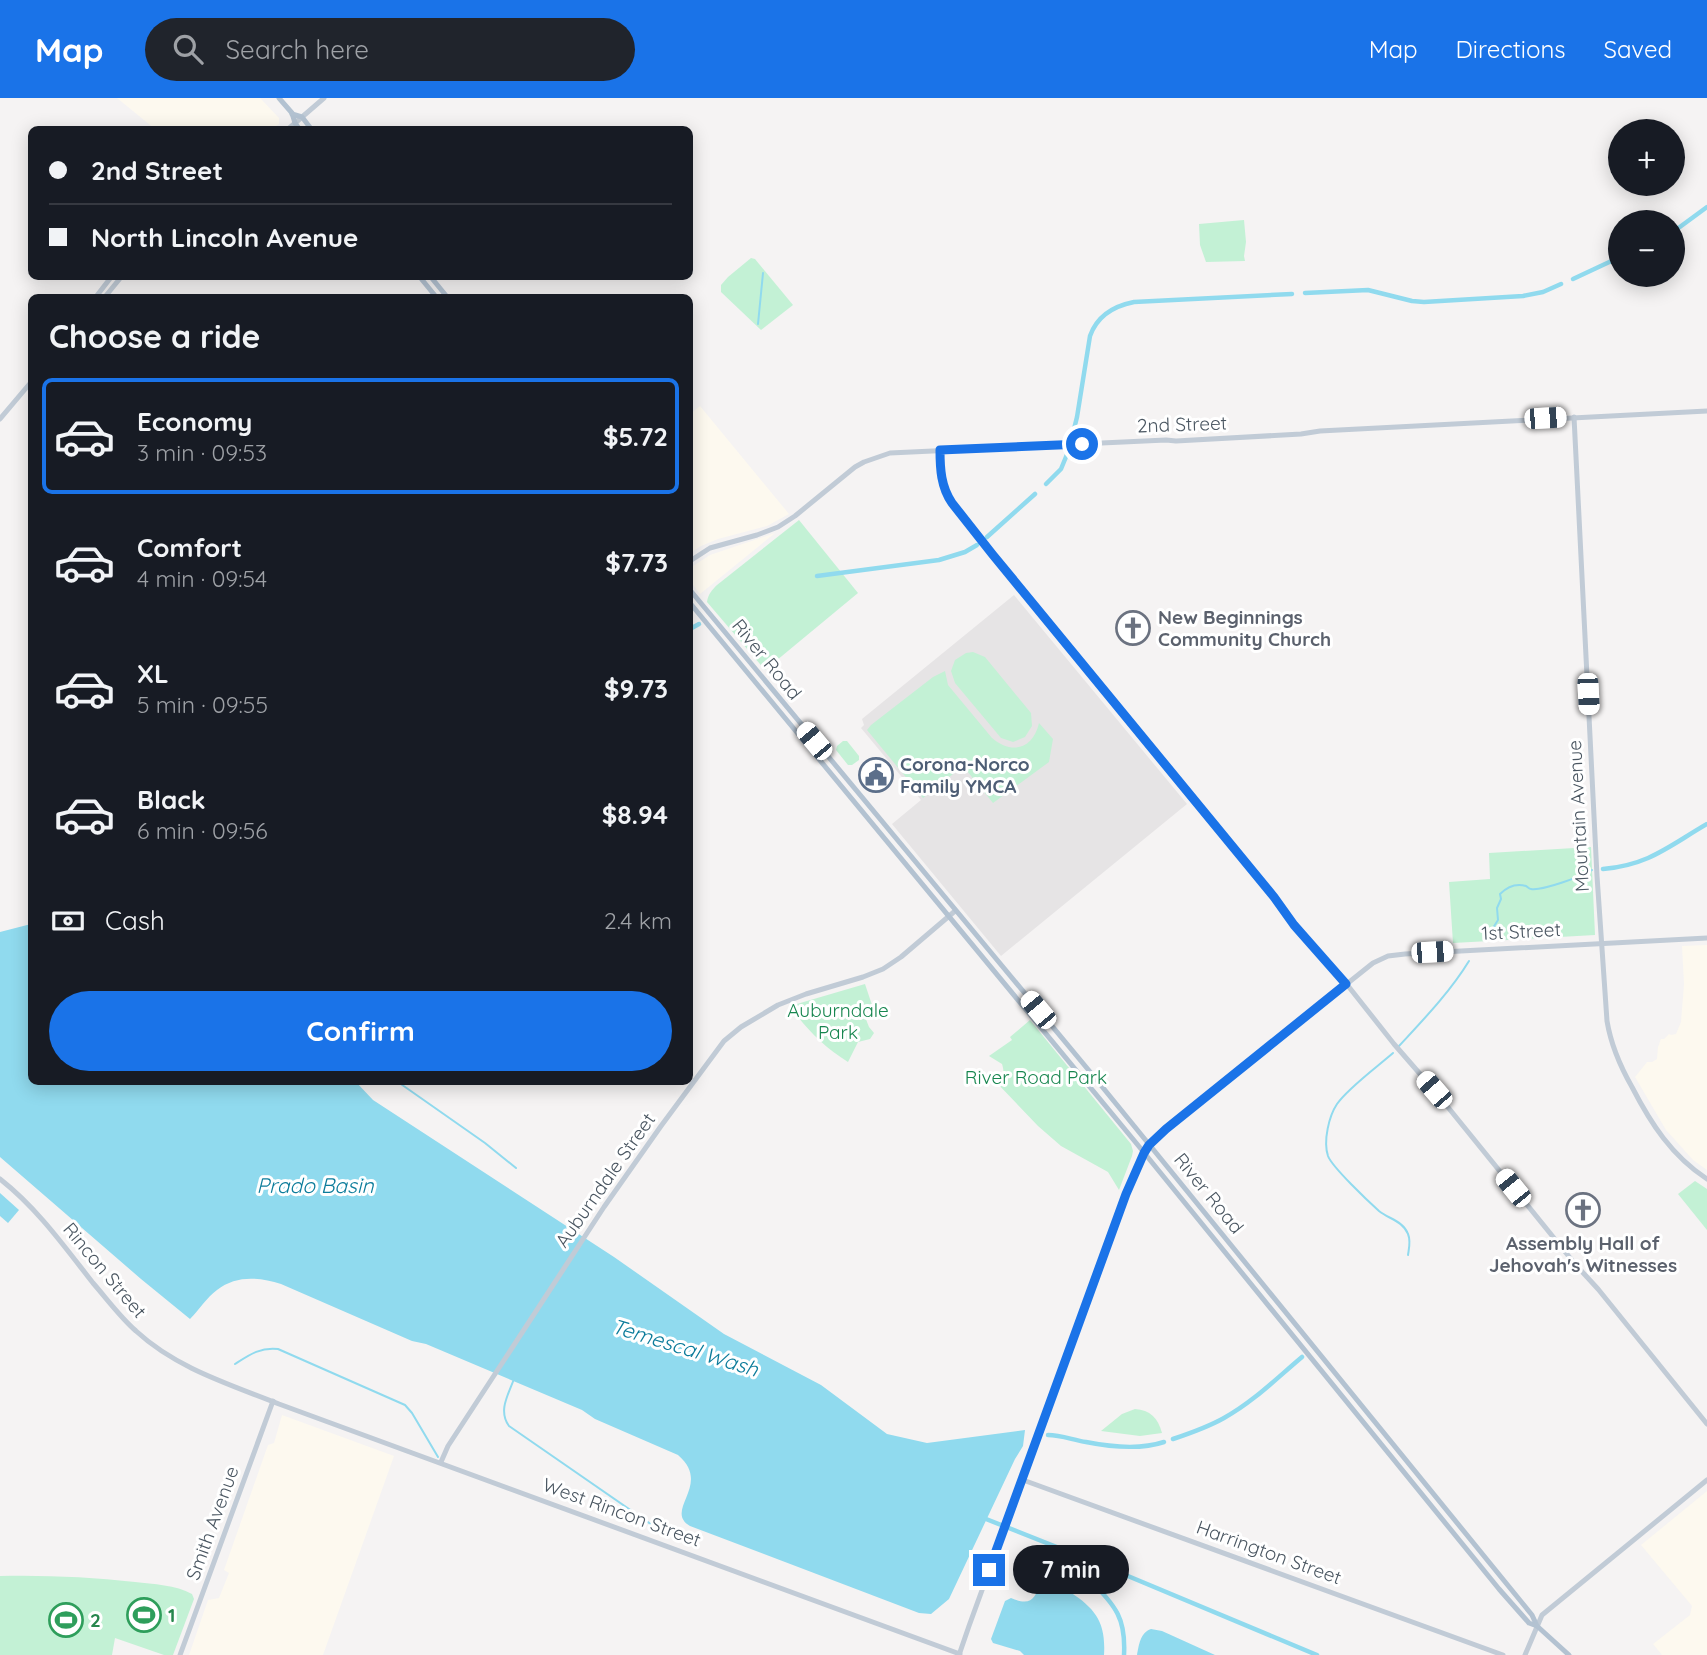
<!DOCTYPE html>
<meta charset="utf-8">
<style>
:root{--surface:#171b24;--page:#20242c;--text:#f1f3f6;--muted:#9ea1a6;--line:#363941;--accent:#1a73e8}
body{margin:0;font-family:Quicksand,sans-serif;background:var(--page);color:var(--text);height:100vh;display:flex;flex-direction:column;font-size:26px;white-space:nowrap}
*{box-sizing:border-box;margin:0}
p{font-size:23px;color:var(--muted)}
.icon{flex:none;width:38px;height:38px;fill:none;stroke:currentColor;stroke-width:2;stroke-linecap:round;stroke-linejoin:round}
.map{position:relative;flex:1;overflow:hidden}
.drawer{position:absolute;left:28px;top:196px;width:665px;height:791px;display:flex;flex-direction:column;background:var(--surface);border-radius:10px;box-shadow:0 4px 18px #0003}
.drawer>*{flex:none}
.banner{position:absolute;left:28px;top:28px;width:665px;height:154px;border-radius:10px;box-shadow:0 4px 18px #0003;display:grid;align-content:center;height:154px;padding:0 21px;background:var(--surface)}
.tools{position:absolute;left:1608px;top:21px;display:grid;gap:14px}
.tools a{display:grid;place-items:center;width:77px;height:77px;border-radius:50%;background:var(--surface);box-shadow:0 4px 18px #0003;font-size:35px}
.end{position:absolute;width:32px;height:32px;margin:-16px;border:9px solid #1a73e8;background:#fff;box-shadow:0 0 0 4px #fff}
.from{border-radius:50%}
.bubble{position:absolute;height:49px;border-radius:24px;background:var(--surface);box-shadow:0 4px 18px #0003;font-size:23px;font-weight:700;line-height:49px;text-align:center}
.car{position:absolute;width:21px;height:42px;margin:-21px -10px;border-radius:9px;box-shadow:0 0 5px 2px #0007;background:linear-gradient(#fff 24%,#345 0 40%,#fff 0 76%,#345 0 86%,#fff 0)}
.banner b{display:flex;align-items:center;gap:24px;height:66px;font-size:26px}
.banner b+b{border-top:2px solid var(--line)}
.banner i{width:18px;height:18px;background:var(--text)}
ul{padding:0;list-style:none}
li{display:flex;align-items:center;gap:21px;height:116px;margin:0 14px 10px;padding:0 7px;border:4px solid transparent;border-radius:10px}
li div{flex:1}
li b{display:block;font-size:26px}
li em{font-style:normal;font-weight:700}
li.on{border-color:var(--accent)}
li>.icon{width:63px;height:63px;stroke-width:1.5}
h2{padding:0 21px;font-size:32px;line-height:84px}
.pay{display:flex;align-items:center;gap:18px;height:77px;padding:0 21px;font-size:26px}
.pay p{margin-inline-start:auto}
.button{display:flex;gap:14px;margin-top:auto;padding:14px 21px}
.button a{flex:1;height:80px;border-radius:42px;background:var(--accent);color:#fff;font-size:28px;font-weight:700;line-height:80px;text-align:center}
header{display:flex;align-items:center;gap:42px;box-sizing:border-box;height:98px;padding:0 35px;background:var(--accent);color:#fff}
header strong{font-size:33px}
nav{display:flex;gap:38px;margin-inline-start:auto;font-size:24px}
.search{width:490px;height:63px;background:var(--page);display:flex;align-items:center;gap:18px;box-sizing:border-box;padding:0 24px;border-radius:38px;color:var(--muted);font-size:26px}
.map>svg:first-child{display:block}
.commercial{fill:#fdf9ef}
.education{fill:#e6e4e5}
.green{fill:#c3f1d5}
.water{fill:#90daee}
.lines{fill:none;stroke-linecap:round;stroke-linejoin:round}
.stream{stroke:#90daee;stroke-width:2}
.canal{stroke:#90daee;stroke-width:4.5}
.secondary{stroke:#c1cbd6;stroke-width:5}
.primary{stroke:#b3c2d1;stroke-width:5}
.route{stroke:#1a73e8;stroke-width:9}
.labels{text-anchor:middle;stroke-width:6;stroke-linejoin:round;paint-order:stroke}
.street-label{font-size:19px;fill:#4a5661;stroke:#fff}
.worship-label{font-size:19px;font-weight:bold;fill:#5b616d;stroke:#fff;text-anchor:start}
.service-label{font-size:19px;font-weight:bold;fill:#4e5e75;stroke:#fff;text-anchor:start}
.park-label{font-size:19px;fill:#17864f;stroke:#fff}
.leisure-label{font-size:19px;font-weight:bold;fill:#27864d;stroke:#fff;text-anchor:start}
.water-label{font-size:21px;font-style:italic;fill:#0c7c9b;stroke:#fff}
</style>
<header>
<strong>Map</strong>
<div class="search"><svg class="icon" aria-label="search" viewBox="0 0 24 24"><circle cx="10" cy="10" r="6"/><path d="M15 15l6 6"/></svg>Search here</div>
<nav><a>Map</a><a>Directions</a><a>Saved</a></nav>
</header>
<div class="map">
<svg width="1707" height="1557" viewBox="0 0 1707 1557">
<rect width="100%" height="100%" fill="#f5f3f3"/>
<g class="commercial">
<polygon points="117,0 260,0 279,20 279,26 270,32 155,31"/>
<polygon points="700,308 789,416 767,428 718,441 701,448 690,455 690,316"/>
<polygon points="775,435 700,496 690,483 690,470 710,457"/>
<polygon points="1707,847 1707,1072 1693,1062 1666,1032 1635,979 1647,964 1652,964 1657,961 1658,949 1661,941 1664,941 1669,936 1671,937 1676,936 1681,924 1684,886 1682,848"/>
<polygon points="282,1317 394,1358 323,1557 189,1557 208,1502 219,1500 229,1475 224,1472 268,1347 274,1345"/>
<polygon points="1707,1393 1707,1557 1662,1557 1653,1546 1690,1517 1692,1508 1641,1447"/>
</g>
<polygon class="education" points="1014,497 1187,706 1001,858 892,726 921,702 861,630 864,627 862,621"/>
<g class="green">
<polygon points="1244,122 1246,144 1244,158 1245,163 1206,164 1200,147 1199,126"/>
<polygon points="751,160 755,161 793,207 761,232 721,194 721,187 728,179"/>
<path d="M 799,422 L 858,495 L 765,572 L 707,504 C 708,496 712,492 717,487 Z"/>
<polygon points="973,554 985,559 1031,615 1032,628 1025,639 1013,644 1001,640 955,585 951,573 955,562 966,555"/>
<path d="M 945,573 L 948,587 L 992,640 C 1012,657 1033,651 1039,625 L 1053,641 L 1049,664 L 993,705 L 963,668 L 923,700 L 867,632 L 871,627 L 933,579 Z"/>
<polygon points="843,643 847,643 859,658 859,662 852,667 848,667 836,652 837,648"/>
<polygon points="1591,749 1595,837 1453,845 1449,784 1490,781 1489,755"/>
<path d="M 865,886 L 872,907 L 862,911 L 869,929 L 874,935 L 870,941 L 858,944 L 848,964 C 824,949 806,931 790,908 Z"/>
<path d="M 1030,922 L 1131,1046 L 1133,1053 L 1132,1058 L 1119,1092 L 1108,1074 L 1061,1048 L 1038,1028 L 996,984 C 1003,978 1005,975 1002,966 L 989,958 L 1012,942 L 1010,939 Z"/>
<polygon points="1695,1083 1707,1091 1707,1132 1678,1096"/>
<path d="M 1135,1311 C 1150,1312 1158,1320 1162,1335 L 1140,1338 L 1101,1333 L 1122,1316 Z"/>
<path d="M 0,1478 C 45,1477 90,1479 135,1484 C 153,1486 176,1487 192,1496 L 194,1501 L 173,1557 L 164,1557 L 115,1540 L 112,1557 L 0,1557 Z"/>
</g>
<g class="water">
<path d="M 31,826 L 32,984 L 356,984 L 373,1002 L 614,1159 L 724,1236 L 821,1287 L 887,1336 L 927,1345 L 1025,1332 L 1023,1348 L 1015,1361 L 949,1501 L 931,1516 L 919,1515 L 690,1428 C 663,1412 713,1387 678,1357 L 595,1321 L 582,1312 L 426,1246 L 412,1243 L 281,1186 C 259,1179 236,1177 217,1192 C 207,1199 199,1212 190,1221 L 141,1181 L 0,1059 L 0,834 Z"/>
<polygon points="0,1095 19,1112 8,1125 0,1118"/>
<path d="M 1045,1482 C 1054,1484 1062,1489 1070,1494 C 1096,1511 1106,1525 1104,1557 L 1024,1557 L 1020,1553 L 993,1545 L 991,1541 L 1005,1503 L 1011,1500 C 1032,1509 1034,1500 1042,1484 Z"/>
<path d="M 1151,1531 L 1162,1533 L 1215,1557 L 1137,1557 C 1139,1547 1140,1535 1151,1531 Z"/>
</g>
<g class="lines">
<g class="stream">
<polyline points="758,226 763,175"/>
<path d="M 1486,841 L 1498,822 L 1497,810 L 1501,801 L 1500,796 C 1507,789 1516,785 1526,788 C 1528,789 1529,791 1531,791 C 1542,793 1583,778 1592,772"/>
<path d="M 1399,948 C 1424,921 1450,894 1469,863"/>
<path d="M 1393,955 C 1377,969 1348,990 1337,1006 C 1329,1018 1323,1043 1328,1058 C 1332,1069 1369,1104 1379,1113 C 1389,1121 1403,1123 1408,1136 C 1411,1143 1409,1150 1408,1157"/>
<polyline points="398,984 485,1045 516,1070"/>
<path d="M 235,1266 C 249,1257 260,1249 278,1251 L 405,1307 L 412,1315 L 438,1359"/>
<path d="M 514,1281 C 508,1297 498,1313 509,1328 L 668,1438"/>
</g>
<g class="canal">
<polyline points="1673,134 1707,109"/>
<polyline points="1573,181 1620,159"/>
<polyline points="1305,195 1368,192 1412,203 1424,204 1523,198 1543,194 1561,186"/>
<path d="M 1071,343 L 1077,319 L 1090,238 C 1097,218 1114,208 1134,204 L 1292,196"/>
<polyline points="1046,386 1061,371 1068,354"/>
<polyline points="987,439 1035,396"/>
<polyline points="817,478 939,462 965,454 977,447"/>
<polyline points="690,531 699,526"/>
<path d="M 1603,771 C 1649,767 1669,748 1707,726"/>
<path d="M 1048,1337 C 1061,1337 1073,1342 1086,1344 C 1111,1349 1140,1352 1164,1344"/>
<path d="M 1173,1341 C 1191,1335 1208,1329 1224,1320 C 1253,1304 1277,1280 1302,1259"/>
<polyline points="981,1419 1092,1463 1317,1557"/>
<path d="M 1092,1463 L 1091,1483 C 1116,1509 1126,1520 1124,1557"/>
</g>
<g class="secondary">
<polyline points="287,32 324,0"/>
<polyline points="95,200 112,178"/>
<polyline points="104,200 122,178"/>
<path d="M 1574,319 L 1597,778 L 1607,923 C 1611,947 1620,968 1632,989 C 1651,1026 1672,1058 1707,1081"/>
<polyline points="0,321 32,283"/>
<polyline points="940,352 942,383 948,399 989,452 1274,799 1294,827 1341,879 1394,946 1434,992 1575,1166 1598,1191 1707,1326"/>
<polyline points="690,463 710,450 757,437 778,429 795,418 855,369 864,364 890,355 1166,342 1176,343 1301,336 1320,333 1707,313"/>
<path d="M 0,1081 C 37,1110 64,1148 93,1185 C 107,1201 120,1219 136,1233 C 176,1270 229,1286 279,1306 L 960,1556"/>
<polyline points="441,1364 448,1348 604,1109 661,1028 724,943 741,929 778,907 806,896 863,879 883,871 901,859 955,813"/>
<polyline points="1023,1382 1503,1557"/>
<polyline points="180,1557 273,1303"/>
<polyline points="959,1557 969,1528 1126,1096 1145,1055 1149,1047 1165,1031 1373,865 1388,858 1405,856 1707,840"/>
<polyline points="1525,1557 1542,1517 1707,1382"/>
</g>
<g class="primary">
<polyline points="279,0 292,15 295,25 300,32"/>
<polyline points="292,16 302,19 312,32"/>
<polyline points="419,178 437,200"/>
<polyline points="430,178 448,200"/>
<polyline points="690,492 1091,975 1532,1517 1537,1528"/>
<polyline points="690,505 1137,1046 1499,1491 1529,1525 1537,1528 1569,1557"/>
</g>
</g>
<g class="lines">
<path class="route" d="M 989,1472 L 1126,1096 L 1144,1055 L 1149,1047 L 1166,1031 L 1346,886 L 1294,827 L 1274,799 L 993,457 L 952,405 C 941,389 940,371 940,352 L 1082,346"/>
</g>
<defs>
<g id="church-ring" transform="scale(1.75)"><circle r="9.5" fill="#fff" stroke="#6b7280" stroke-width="1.5"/><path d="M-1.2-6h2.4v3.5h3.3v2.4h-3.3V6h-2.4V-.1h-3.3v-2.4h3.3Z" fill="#6b7280"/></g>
<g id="civic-ring" transform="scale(1.75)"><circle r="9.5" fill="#fff" stroke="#5c6f8a" stroke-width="1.5"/><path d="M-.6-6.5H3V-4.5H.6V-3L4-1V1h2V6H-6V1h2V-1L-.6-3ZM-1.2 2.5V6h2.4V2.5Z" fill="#5c6f8a"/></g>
<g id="stadium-ring" transform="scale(1.75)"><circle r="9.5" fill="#fff" stroke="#2e9e5b" stroke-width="1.5"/><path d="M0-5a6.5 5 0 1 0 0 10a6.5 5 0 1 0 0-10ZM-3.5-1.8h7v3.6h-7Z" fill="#2e9e5b"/></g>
</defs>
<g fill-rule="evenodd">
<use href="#church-ring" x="1133" y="530"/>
<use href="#civic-ring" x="876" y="677"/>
<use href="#church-ring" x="1583" y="1112"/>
<use href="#stadium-ring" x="144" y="1517"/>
<use href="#stadium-ring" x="66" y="1522"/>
</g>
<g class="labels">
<g class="street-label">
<text transform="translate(1182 326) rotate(-2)" y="7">2nd Street</text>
<text transform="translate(767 561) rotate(51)" y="7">River Road</text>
<text transform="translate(1578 718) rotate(-93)" y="7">Mountain Avenue</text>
<text transform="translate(1521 833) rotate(-3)" y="7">1st Street</text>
<text transform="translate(605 1082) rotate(-55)" y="7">Auburndale Street</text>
<text transform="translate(1209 1095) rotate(51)" y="7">River Road</text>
<text transform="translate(105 1172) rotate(50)" y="7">Rincon Street</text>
<text transform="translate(622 1414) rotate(20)" y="7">West Rincon Street</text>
<text transform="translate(212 1425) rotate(-70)" y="7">Smith Avenue</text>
<text transform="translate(1269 1454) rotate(20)" y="7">Harrington Street</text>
</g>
<g class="worship-label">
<text x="1158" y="526">New Beginnings<tspan x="1158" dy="22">Community Church</tspan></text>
<text x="1583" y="1152" text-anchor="middle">Assembly Hall of<tspan x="1583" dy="22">Jehovah's Witnesses</tspan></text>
</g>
<g class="service-label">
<text x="900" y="673">Corona-Norco<tspan x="900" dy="22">Family YMCA</tspan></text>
</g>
<g class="park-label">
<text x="838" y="919">Auburndale<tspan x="838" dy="22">Park</tspan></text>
<text x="1036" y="986">River Road Park</text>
</g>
<g class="leisure-label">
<text x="168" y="1524">1</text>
<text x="90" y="1529">2</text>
</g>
<g class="water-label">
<text x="315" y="1095">Prado Basin</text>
<text transform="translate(685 1250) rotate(17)" y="7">Temescal Wash</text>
</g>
</g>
</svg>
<div class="tools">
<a>+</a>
<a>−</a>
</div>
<i class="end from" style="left:1082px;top:346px"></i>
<i class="end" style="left:989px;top:1472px"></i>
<div class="bubble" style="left:1013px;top:1447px;width:116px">7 min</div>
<i class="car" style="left:1545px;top:320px;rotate:87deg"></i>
<i class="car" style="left:1588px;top:596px;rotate:177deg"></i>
<i class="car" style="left:814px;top:643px;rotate:320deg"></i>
<i class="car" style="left:1432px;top:854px;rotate:87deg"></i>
<i class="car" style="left:1038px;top:912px;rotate:320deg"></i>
<i class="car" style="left:1434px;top:992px;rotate:319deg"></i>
<i class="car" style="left:1513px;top:1090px;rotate:321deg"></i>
<div class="banner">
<b><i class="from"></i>2nd Street</b>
<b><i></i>North Lincoln Avenue</b>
</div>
<section class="drawer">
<h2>Choose a ride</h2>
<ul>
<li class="on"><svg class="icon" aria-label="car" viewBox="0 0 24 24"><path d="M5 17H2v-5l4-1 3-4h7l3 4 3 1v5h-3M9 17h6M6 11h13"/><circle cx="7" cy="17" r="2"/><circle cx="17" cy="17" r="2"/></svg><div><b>Economy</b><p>3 min · 09:53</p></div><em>$5.72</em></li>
<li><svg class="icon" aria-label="car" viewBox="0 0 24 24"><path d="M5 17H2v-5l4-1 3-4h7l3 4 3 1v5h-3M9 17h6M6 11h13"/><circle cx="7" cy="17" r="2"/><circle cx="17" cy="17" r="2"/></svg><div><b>Comfort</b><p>4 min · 09:54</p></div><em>$7.73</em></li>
<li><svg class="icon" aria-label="car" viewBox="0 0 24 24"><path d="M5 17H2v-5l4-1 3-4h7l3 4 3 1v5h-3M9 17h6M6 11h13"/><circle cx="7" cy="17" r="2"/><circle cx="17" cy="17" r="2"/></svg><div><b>XL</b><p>5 min · 09:55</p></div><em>$9.73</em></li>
<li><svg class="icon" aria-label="car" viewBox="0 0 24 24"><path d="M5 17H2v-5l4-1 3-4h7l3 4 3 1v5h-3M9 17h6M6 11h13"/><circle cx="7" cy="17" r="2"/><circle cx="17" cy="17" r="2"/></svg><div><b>Black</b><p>6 min · 09:56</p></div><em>$8.94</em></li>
</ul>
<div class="pay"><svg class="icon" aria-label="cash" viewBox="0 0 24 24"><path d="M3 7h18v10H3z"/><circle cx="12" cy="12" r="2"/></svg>Cash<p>2.4 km</p></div>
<div class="button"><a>Confirm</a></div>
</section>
</div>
